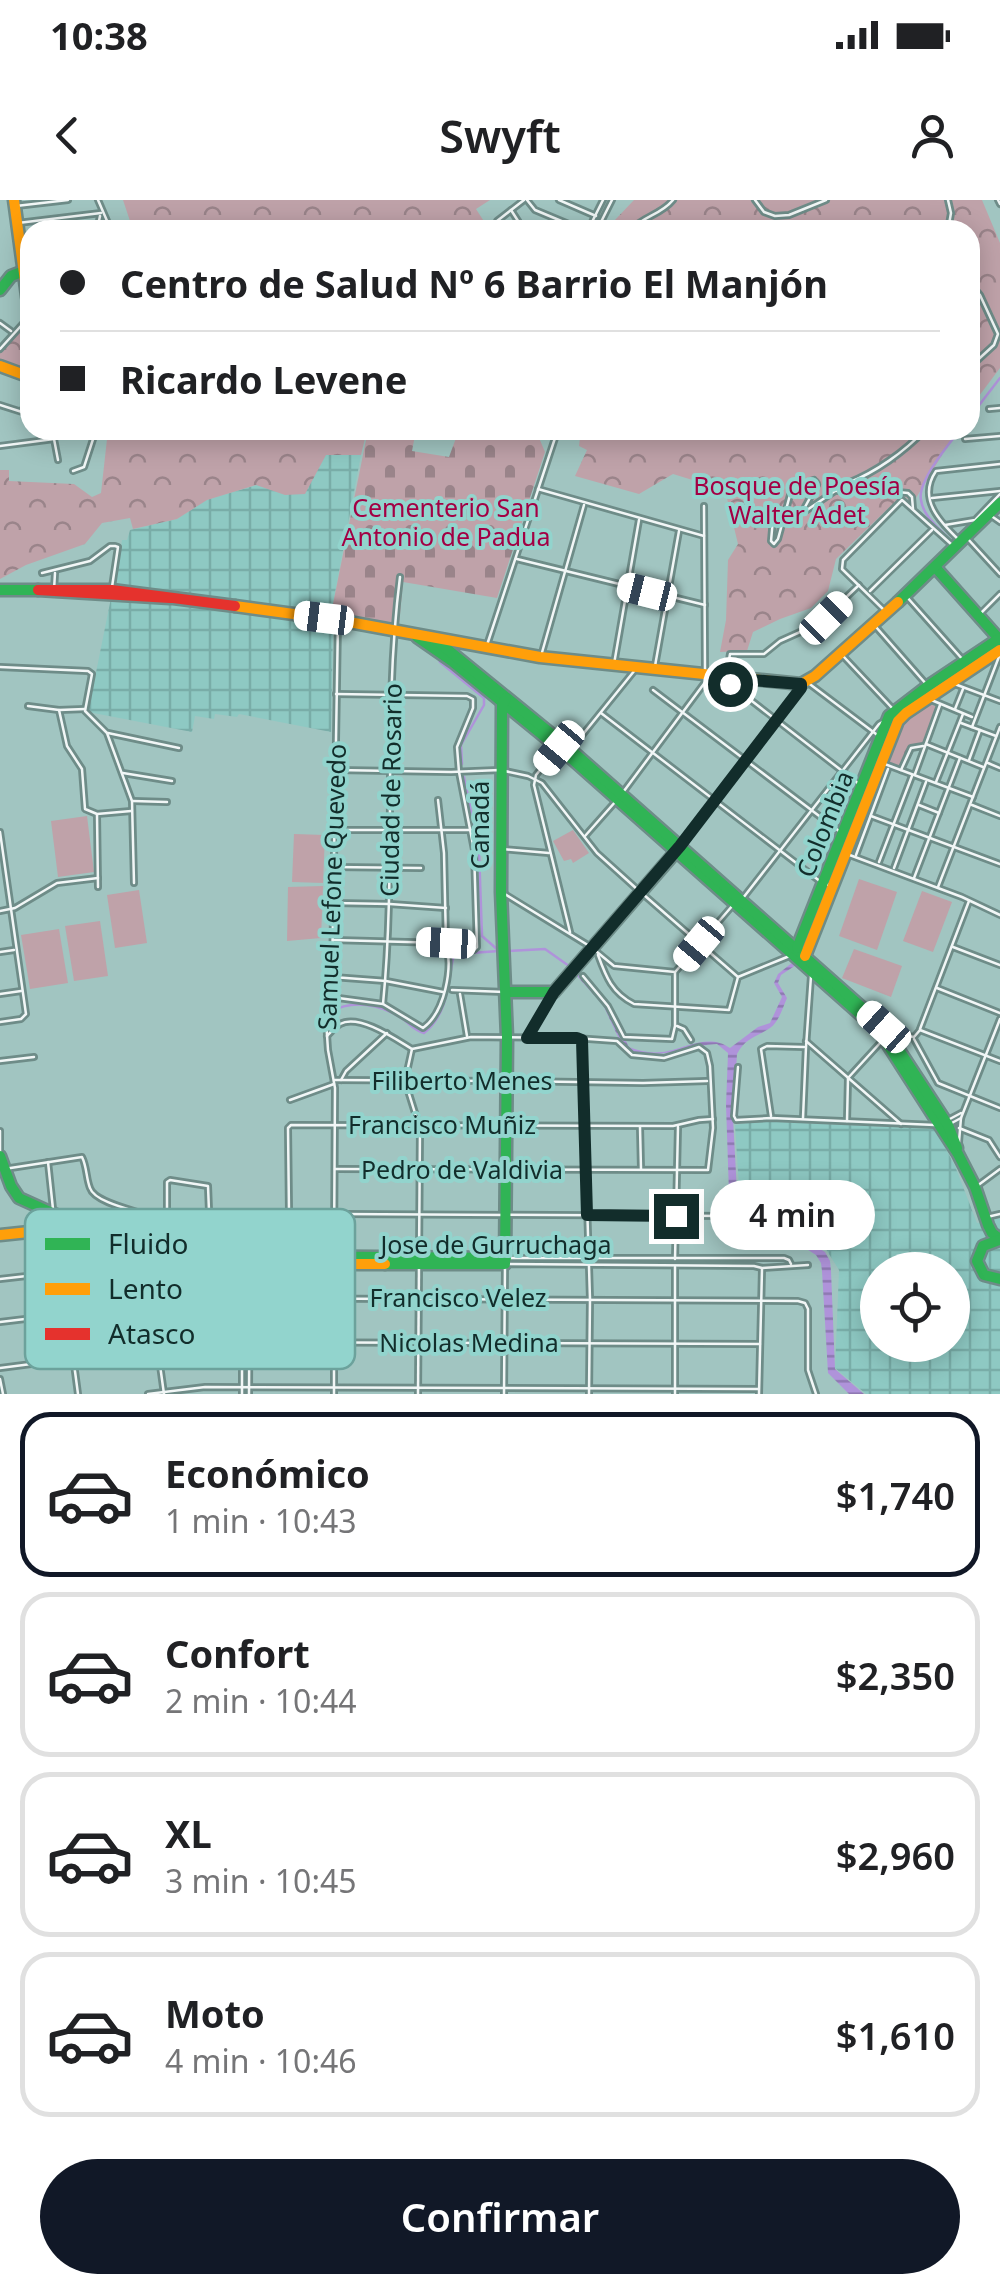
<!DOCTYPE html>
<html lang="es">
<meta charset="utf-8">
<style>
:root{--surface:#fff;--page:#f6f6f6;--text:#202124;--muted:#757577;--line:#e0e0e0;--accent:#111827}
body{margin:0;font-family:"Noto Sans",sans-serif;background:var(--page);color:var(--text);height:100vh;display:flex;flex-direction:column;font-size:38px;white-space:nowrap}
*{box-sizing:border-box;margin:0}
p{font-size:32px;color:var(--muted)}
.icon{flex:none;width:55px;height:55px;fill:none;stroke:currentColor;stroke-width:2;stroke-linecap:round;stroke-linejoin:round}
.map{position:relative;height:1194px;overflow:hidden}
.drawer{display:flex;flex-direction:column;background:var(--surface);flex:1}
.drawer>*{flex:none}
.top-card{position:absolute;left:20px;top:20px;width:960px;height:220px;border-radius:30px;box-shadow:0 5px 25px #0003;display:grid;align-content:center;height:220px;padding:0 40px;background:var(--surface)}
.controls{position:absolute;left:860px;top:1052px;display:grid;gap:20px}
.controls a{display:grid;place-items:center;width:110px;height:110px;border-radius:50%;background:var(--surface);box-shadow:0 5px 25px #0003;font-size:50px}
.end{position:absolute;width:45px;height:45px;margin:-22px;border:12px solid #122d2b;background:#fff;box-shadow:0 0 0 5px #fff}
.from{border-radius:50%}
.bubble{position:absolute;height:70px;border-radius:35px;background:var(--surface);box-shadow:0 5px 25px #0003;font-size:32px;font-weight:600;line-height:70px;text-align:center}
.car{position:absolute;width:30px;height:60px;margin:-30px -15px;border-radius:12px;box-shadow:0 0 8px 2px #0007;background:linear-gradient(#fff 24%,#345 0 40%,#fff 0 76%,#345 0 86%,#fff 0)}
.top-card b{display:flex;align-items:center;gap:35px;height:95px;font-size:38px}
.top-card b+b{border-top:2px solid var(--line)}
.top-card i{width:25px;height:25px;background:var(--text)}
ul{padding:18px 0 0;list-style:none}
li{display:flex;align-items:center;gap:30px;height:165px;margin:0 20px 15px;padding:0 20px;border:5px solid var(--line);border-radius:30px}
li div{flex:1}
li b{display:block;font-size:38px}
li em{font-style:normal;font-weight:600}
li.on{border-color:var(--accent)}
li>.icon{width:90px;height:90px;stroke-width:1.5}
.button{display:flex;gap:20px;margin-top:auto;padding:20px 40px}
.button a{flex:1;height:115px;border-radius:60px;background:var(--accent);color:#fff;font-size:40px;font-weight:600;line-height:115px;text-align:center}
.status{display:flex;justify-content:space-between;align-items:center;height:70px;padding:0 50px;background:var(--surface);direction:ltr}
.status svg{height:28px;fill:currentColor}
header{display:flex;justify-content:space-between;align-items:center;height:130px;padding:0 40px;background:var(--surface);font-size:45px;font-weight:600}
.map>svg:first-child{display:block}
.industrial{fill:url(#industrial-grid);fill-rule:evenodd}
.forest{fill:url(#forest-crowns)}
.cemetery{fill:url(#cemetery-stones)}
.pitch{fill:#bfa2a9}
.water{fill:url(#water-rules)}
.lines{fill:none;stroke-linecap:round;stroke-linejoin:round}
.stream{stroke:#af93da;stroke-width:2.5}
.street-casing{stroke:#6e8c88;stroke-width:8}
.fast-casing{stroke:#6e8c88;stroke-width:15}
.slow-casing{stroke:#6e8c88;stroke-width:15}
.jam-casing{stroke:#6e8c88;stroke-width:15}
.street{stroke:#f1f6f6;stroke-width:2.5}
.fast{stroke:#30b455;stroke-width:10}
.slow{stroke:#ff9f0a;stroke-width:10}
.jam{stroke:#e5322d;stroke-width:10}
.route{stroke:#122d2b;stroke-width:12}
.labels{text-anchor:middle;stroke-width:8;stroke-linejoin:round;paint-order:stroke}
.park-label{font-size:25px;fill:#a30044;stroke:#92d4cd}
.street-label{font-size:25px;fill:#122d2b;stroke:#92d4cd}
.key{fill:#92d4cd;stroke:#6ca29c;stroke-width:2.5}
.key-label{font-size:28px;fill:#122d2b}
</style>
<div class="status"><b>10:38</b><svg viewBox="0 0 49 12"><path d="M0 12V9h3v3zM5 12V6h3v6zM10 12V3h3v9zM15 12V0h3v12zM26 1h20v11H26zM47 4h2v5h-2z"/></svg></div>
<header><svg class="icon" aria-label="back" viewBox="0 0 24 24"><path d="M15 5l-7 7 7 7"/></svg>Swyft<svg class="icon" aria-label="person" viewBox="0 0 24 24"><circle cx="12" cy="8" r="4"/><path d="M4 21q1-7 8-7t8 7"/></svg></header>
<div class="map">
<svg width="1000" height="1194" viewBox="0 0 1000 1194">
<defs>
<pattern id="industrial-grid" width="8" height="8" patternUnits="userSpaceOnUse" patternTransform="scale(2.5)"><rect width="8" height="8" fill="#8ec9c3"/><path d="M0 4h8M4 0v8" fill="none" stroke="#79ada8"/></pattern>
<pattern id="forest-crowns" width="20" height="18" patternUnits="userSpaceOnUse" patternTransform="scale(2.5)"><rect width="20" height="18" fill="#bfa2a9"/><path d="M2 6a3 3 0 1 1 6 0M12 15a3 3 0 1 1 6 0" fill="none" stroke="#9a848a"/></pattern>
<pattern id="cemetery-stones" width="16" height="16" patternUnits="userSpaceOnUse" patternTransform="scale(2.5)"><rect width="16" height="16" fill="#bfa2a9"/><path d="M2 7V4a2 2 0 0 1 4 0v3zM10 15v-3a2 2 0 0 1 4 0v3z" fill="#9a848a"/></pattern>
<pattern id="water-rules" width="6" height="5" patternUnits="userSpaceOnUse" patternTransform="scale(2.5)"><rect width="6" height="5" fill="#af93da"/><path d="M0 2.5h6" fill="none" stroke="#8d78b1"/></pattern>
</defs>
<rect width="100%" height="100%" fill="#a1c5c1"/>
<g class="industrial">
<polygon points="326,255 361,255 331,414 118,385 116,382 122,340 127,340 130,330 177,319 206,300 257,285"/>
<polygon points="111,398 330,424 333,427 331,532 239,514 237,517 215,514 214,519 195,516 192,532 88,512"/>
<path d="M 758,921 L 935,929 L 955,966 L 977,1023 L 1000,1018 L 1000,1194 L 866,1194 L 835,1168 L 839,1070 L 817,1035 L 739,988 L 735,925 ZM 878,1070 L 952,1070 L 952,1145 L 878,1145 Z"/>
</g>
<g class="forest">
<polygon points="123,0 490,0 476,9 487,26 485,30 133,30"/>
<polygon points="634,0 982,0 1000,43 1000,168 970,208 970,30 609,30 614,21"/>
<polygon points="28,119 30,174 0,164 0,152"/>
<polygon points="108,230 367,230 361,255 326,255 305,294 285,295 256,285 207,300 177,319 133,329 130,318 102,323 85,344 26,365 0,379 0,270 9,270 9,281 74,284 92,297 101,293"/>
<polygon points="581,230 957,230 913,303 902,295 836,359 828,391 811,408 780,419 753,432 747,451 720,452 726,420 728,360 738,344 725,290 673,274 639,294 575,276 587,250 579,246"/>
<path d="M 928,503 L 937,507 L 925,540 L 923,543 L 908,546 L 900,568 L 887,564 L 886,561 C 897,528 898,522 928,503 Z"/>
</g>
<polygon class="cemetery" points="368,230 416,230 412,251 449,257 456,238 488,230 537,233 545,252 497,398 403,382 399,425 331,414"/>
<g class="pitch">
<polygon points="87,616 94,672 58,677 51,621"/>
<polygon points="573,630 589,653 573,663 571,659 564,661 553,641"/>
<polygon points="294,634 325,635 323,683 292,682"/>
<polygon points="859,679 897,692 877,750 839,736"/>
<polygon points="323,686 321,738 287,741 288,687"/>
<polygon points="139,690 147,743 115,748 107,695"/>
<polygon points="922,691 952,702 933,752 903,741"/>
<polygon points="100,721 108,776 74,781 65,726"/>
<polygon points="59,729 68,783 30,789 21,735"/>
<polygon points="854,749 902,766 891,797 842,778"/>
</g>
<path class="water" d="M 793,762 L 796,765 L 781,775 L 778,783 L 787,798 C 783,807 779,822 770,828 C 757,837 745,838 737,854 L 733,918 L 737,992 L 742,1000 L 825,1052 L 830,1061 L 831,1071 L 835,1169 L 864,1194 L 849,1194 L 828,1173 L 822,1071 L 821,1063 L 816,1055 L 732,1001 L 729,993 L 726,905 L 728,853 L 717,844 C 684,845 663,861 628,851 L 620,841 L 603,805 L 576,775 L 578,773 L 606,804 L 629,847 C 641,852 655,854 668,851 C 690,846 710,834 730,848 L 758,827 L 770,823 L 782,797 L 774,783 L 778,774 Z"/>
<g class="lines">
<g class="stream">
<polyline points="970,217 1000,178"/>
<path d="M 949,339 C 939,328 923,316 921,300 C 917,282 948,245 960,230"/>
<polyline points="438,457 440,462 484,498 484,505 461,545 462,564"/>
<polyline points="464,577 479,651 482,736 498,750"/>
<polyline points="849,635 897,515 907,506 993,450"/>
<polyline points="830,684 847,639"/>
<polyline points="824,700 829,687"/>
<polyline points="508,751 545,749 569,766"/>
<path d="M 330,812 C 353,799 381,804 403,819 C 411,825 414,830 424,833 C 447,815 448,785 453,758 L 457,754 L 499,751"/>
</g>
<g class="street-casing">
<g id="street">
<polyline points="98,0 111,30"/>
<polyline points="527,0 535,10 583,30"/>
<polyline points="559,0 596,16"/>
<polyline points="755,0 764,12 775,16 789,15 826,0"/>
<polyline points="998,0 1000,4"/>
<polyline points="16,6 68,0"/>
<polyline points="511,10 520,24 530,30"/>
<polyline points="18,23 101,13"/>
<polyline points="85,30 97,30"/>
<polyline points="97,30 100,16"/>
<polyline points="496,30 497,21 524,0"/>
<polyline points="588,30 603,0"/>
<polyline points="597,30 612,0"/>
<path d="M 631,30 C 643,16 661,15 673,0"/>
<polyline points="948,30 951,13 948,0"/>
<polyline points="20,38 30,36"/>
<polyline points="970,83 980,95 998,134 994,145 970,167"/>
<polyline points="0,123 11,131"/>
<polyline points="0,149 29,117"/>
<polyline points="0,205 22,212 30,189"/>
<polyline points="989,209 1000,208"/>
<polyline points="57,230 54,239 58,260"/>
<polyline points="965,239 1000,236"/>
<polyline points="0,246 54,239"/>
<polyline points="73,271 84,267 96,230"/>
<path d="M 846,288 L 848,283 C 876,272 904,252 925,230"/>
<polyline points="538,289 704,336"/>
<polyline points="932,298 1000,291"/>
<polyline points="704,306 705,470"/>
<polyline points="990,315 1000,322"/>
<polyline points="773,319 771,341 774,344 778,339 790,295 814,280 817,285 805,307 807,310 835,291 865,289 908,293 912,297 913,309"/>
<polyline points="945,325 975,320 1000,294"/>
<polyline points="967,338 1000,374"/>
<path d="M 960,341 C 940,322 917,299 936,271 L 1000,264"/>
<polyline points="517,359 705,405"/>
<polyline points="42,373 90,361 110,346 115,346 118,347 112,387"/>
<polyline points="54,390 55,373"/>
<polyline points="870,391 932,330"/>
<polyline points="906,396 964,461"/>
<polyline points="886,412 842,369 843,360 902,300 951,344"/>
<polyline points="980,414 1000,394"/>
<polyline points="876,427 927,485"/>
<polyline points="487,445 557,232"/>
<polyline points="541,456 584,305"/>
<polyline points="844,457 893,509"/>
<polyline points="614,464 639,320"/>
<polyline points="655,466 679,331"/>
<polyline points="0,467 88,471 92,474 85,511 107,533 132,601 134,683"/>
<polyline points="807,482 880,537"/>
<polyline points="952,483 1000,501"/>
<polyline points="653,490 839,631"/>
<polyline points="336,494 467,496 473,499 473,508 457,547 459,572 474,650 477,747 474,750 448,752"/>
<polyline points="929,499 972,517"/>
<polyline points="28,506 59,510 85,509"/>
<polyline points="955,509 963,489"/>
<polyline points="59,510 67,546 82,569 85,609 97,614 131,611"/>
<polyline points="601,513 821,682 831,686"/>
<polyline points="961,523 996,536"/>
<polyline points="972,527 1000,454"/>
<polyline points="108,533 179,548"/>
<polyline points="926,544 983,567"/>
<polyline points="558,548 536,575 534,585 570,732"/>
<polyline points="571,549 635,470"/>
<polyline points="969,560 980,530"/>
<polyline points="882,563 973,597"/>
<polyline points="988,563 1000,568"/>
<polyline points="337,570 451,572 500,570 528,576 542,583 597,653 638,690"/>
<polyline points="901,570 911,548 923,546"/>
<polyline points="123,573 172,581"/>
<polyline points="915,574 940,505"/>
<polyline points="936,582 963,514"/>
<polyline points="859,584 730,484 726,477 730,454 764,454 780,441 818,424 859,385"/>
<polyline points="621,595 709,477"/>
<polyline points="133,601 167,602"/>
<polyline points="919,605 939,613"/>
<polyline points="972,605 1000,616"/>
<polyline points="97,615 98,687"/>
<polyline points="871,616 1000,664"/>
<polyline points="335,630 471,630"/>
<polyline points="0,632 26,814 21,819 0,822"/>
<polyline points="585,636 616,601"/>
<polyline points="680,646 801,490 801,486"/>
<polyline points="502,649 549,653"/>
<polyline points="847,654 962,697 1000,715"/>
<polyline points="856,655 888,569"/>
<polyline points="879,662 912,576"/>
<polyline points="333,667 421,668"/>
<polyline points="894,668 926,582"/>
<polyline points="914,678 960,558"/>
<polyline points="938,687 1000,527"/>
<polyline points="503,693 591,747 614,766 675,772 675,826 672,839 624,837 608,806 583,776"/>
<polyline points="644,695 738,777"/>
<polyline points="743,698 879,524 884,521"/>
<polyline points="334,703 390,704 446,708"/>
<polyline points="0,711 15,708 57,683 98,678"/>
<polyline points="333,740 444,743"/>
<polyline points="953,747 1000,765"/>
<polyline points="0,752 14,750"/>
<path d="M 598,755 C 606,777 612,793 634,804 L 729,810 L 738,777 L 792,755"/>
<polyline points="676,771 733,705"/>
<polyline points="333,777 386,781 443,792"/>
<polyline points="937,788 1000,813"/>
<polyline points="452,790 505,792"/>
<polyline points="0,794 21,791"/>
<polyline points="460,794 467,836"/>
<path d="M 331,797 L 383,804 L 423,828 C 445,812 453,768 446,743 L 444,653 L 438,600"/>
<path d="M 383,804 C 397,662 382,518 400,377"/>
<polyline points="677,826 684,829 691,840"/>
<polyline points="920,829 969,701"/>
<polyline points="890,833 914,837 920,830 1000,861"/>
<path d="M 327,836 C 331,832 335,827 340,824 C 359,813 397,840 412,849 L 471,837 L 575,838 L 617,841 L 632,855 L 664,858 L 699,847 L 707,853 L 710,866 L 713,928 L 708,970 L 335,969"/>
<polyline points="528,836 552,796"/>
<polyline points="914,839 938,883 1000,908"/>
<polyline points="582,841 590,1099 589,1194"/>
<polyline points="806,841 901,924"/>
<polyline points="412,849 405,881 420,929 419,1058"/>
<polyline points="0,861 34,857"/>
<polyline points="738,867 734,916 736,920 771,918 935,925"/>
<polyline points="335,880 502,881"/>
<polyline points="341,880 346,871 387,833"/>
<polyline points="510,881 643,883 707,881"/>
<polyline points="290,900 334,884"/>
<polyline points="771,916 761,849 767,846 804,847"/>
<polyline points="803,918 806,847 811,776"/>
<polyline points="847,921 848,878 881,842"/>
<polyline points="946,921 961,913"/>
<polyline points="948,925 961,918"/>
<polyline points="640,927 641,969"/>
<polyline points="959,928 989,940 1000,957"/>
<polyline points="0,931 0,954"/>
<polyline points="959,942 961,918 1000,819"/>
<polyline points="48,962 53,1009"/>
<path d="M 4,969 L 82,957 C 87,967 86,978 90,988 C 94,1001 128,1009 141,1013 L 731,1016 L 739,1017 L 784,1039"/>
<polyline points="977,986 1000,969"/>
<polyline points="167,1010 167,982 170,980 208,986 209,1011"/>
<polyline points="289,1012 288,928 291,925 673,926 699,920 713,919"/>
<polyline points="242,1014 242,1051"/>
<polyline points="141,1015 144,1051"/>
<polyline points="987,1017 1000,1014"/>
<polyline points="46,1029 51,1071"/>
<polyline points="334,1052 335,888 328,850 326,820 332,777 338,421"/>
<polyline points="508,1058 784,1058 789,1060 791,1064"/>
<polyline points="675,1059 678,927"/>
<polyline points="146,1064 164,1194"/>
<polyline points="675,1067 675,1194"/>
<polyline points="62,1073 78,1194"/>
<polyline points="0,1079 133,1064"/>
<polyline points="0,1122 200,1098 798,1101 805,1103 808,1109 808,1170 816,1194"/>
<polyline points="0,1168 203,1142 760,1144"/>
<polyline points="0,1179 3,1194"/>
<polyline points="148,1194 205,1187 758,1189"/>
<polyline points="242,1194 242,1064"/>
<polyline points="249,1194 250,1016"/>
<polyline points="334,1194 334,1065"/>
<polyline points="418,1194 419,1066"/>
<polyline points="504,1194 505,1064 754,1066 762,1068 808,1065"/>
<polyline points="759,1194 762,1069"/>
</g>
</g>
<g class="fast-casing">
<g id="fast">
<polyline points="0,90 11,76 24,71"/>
<polyline points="935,367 1000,440"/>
<polyline points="0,390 38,390"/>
<polyline points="898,402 1000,303"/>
<polyline points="417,437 453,462 572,559 879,831 958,954 975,987 988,1025 992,1033 1000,1039"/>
<polyline points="437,441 571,550 884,827 948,925 957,948"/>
<polyline points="797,748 889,516 928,486 1000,438"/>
<polyline points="506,792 554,792 679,648"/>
<polyline points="0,956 11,986 19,998 145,1055 506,1058"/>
<polyline points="999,1040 983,1046 977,1061 984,1075 1000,1079"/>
<polyline points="385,1064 505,1064 507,837 501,692 502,506 506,498"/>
</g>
</g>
<g class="slow-casing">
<g id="slow">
<polyline points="14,0 30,118"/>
<polyline points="0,166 30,177"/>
<polyline points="235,406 338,420 540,457 801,484 815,476 898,402"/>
<polyline points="805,756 898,521 906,513 1000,450"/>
<polyline points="0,1035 67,1028 146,1064 385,1064"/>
</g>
</g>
<g class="jam-casing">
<polyline id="jam" points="170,398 38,390 112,390 235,406"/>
</g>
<use href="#street" class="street"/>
<use href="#fast" class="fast"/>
<use href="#slow" class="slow"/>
<use href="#jam" class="jam"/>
</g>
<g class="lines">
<polyline class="route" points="676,1016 587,1015 582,840 577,838 527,838 554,792 680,646 801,488 801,484 726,478 730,484"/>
</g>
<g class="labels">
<g class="park-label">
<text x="797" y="295">Bosque de Poesía<tspan x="797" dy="29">Walter Adet</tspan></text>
<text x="446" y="317">Cementerio San<tspan x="446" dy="29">Antonio de Padua</tspan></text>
</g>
<g class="street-label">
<text transform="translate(391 590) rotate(-89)" y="9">Ciudad de Rosario</text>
<text transform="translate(825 624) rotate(-68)" y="9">Colombia</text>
<text transform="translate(480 625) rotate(-90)" y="9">Canadá</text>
<text transform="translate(332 687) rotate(-88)" y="9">Samuel Lefone Quevedo</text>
<text x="462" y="890">Filiberto Menes</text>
<text x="442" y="934">Francisco Muñiz</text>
<text x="462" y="979">Pedro de Valdivia</text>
<text x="496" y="1054">Jose de Gurruchaga</text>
<text x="458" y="1107">Francisco Velez</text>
<text x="469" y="1152">Nicolas Medina</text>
</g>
</g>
<rect x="25" y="1009" width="330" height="160" rx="15" class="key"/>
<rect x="45" y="1038" width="45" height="12" fill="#30b455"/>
<rect x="45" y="1083" width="45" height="12" fill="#ff9f0a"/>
<rect x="45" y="1128" width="45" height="12" fill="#e5322d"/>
<g class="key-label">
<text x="108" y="1054">Fluido</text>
<text x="108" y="1099">Lento</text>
<text x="108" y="1144">Atasco</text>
</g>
</svg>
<div class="controls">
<a><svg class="icon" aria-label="locate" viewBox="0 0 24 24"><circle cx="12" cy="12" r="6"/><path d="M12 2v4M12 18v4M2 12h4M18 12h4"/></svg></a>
</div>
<i class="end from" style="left:730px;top:484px"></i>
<i class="end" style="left:676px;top:1016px"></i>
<div class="bubble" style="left:710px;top:980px;width:165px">4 min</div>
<i class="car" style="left:647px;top:392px;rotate:284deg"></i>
<i class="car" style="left:324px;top:418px;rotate:277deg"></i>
<i class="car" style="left:826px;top:418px;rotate:45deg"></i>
<i class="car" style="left:559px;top:548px;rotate:220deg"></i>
<i class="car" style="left:446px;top:743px;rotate:273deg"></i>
<i class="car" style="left:699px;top:744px;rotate:220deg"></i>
<i class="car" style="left:884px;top:827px;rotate:312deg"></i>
<div class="top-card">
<b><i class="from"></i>Centro de Salud Nº 6 Barrio El Manjón</b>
<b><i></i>Ricardo Levene</b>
</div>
</div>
<section class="drawer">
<ul>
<li class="on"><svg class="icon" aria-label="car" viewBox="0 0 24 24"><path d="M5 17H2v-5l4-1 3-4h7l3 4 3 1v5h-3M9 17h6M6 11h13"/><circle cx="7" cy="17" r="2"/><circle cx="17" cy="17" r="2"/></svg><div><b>Económico</b><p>1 min · 10:43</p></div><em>$1,740</em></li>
<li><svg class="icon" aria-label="car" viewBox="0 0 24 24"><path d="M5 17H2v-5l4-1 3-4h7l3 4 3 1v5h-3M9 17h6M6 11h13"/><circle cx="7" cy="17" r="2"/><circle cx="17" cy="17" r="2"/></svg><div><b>Confort</b><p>2 min · 10:44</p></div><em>$2,350</em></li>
<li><svg class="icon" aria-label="car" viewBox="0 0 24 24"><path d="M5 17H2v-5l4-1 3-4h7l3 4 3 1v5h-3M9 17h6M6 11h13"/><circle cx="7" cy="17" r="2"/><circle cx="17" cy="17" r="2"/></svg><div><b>XL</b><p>3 min · 10:45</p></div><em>$2,960</em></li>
<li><svg class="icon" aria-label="car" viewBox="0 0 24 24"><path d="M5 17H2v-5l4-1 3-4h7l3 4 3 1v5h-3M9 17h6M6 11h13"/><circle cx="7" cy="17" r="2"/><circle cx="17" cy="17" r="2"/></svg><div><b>Moto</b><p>4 min · 10:46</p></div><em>$1,610</em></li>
</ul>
<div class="button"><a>Confirmar</a></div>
</section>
